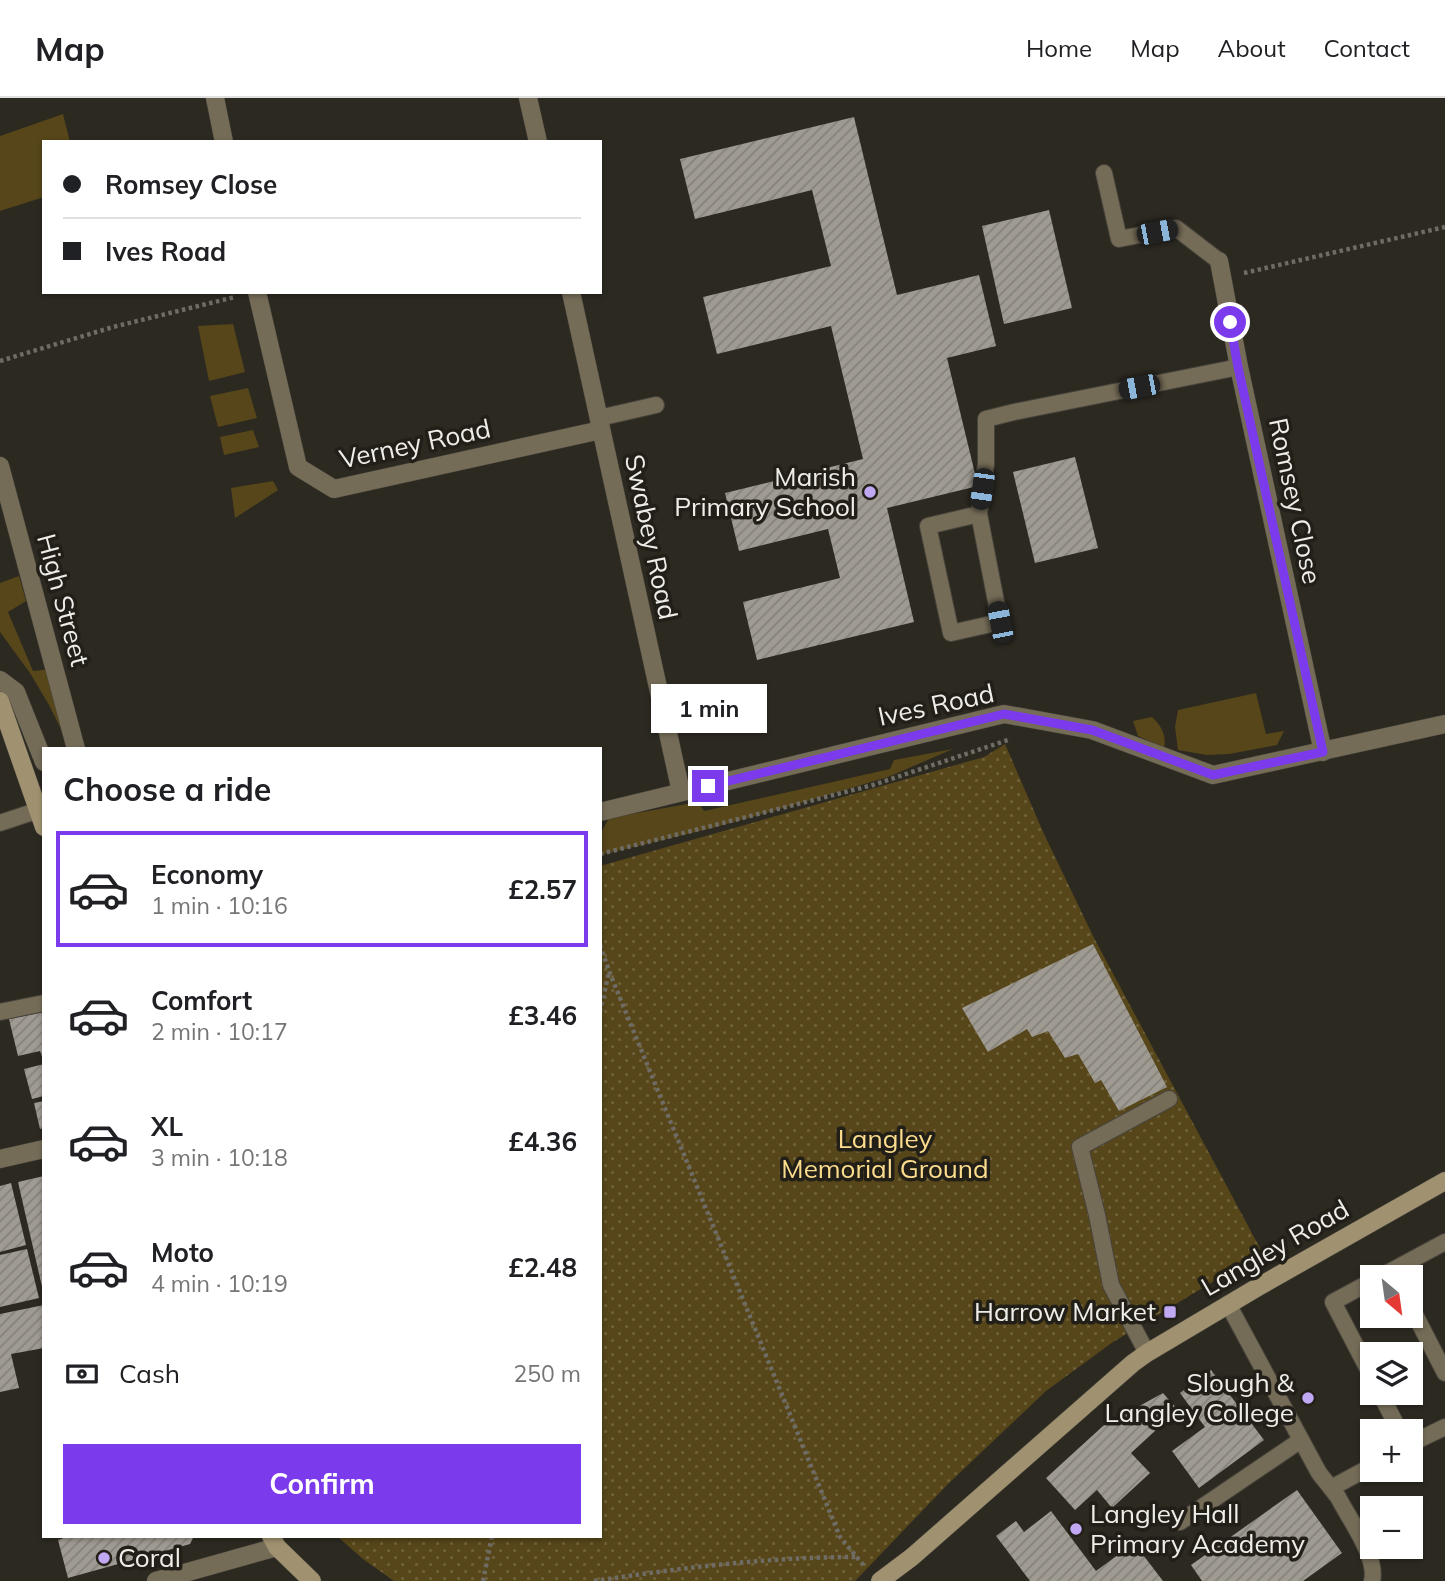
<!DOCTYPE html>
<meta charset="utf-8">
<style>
:root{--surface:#fff;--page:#f6f6f6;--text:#202124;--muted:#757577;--line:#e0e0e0;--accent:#7c3aed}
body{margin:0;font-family:Mulish,sans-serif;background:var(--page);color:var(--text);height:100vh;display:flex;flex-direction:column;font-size:26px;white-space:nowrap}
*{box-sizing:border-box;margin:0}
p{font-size:23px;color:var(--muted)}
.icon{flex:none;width:38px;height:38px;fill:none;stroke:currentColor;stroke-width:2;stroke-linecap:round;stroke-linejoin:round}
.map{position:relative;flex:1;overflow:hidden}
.panel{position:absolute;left:42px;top:649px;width:560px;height:791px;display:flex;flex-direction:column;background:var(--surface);border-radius:0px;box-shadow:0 2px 5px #0004}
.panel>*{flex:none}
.banner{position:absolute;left:42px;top:42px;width:560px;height:154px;border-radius:0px;box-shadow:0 2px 5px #0004;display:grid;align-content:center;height:154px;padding:0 21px;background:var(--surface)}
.needle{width:46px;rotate:151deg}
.tools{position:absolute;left:1360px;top:1167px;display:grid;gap:14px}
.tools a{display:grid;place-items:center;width:63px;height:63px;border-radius:0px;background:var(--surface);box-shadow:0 2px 5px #0004;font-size:35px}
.end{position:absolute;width:32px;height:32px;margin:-16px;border:9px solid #7c3aed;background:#fff;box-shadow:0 0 0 4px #fff}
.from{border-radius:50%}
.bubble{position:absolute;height:49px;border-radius:0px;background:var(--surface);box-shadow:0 2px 5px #0004;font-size:23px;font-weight:700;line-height:49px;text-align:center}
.car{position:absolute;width:21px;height:42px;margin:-21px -10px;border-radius:9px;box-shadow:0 0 5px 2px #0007;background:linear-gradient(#222 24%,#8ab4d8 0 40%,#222 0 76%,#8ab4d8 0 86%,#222 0)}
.banner b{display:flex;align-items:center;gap:24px;height:66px;font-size:26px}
.banner b+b{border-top:2px solid var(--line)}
.banner i{width:18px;height:18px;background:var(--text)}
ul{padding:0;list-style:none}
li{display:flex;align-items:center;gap:21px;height:116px;margin:0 14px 10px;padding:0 7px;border:4px solid transparent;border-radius:0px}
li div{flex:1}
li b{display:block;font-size:26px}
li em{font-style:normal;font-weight:700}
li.active{border-color:var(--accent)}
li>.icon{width:63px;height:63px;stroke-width:1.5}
h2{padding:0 21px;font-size:32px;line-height:84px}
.pay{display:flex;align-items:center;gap:18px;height:77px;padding:0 21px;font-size:26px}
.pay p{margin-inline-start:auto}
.primary-button{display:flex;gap:14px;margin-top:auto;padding:14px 21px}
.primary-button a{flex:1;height:80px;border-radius:0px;background:var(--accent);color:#fff;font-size:28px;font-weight:700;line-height:80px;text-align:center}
header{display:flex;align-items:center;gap:42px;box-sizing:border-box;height:98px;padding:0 35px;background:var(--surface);border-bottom:2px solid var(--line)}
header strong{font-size:33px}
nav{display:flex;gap:38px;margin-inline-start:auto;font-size:24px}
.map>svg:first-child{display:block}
.grass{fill:#564619}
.park{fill:url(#park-dots)}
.building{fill:url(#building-hatch)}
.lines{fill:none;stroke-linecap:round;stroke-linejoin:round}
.lane-casing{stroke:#47443d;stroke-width:18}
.street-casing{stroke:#47443d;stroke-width:19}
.secondary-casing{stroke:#47443d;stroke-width:19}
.path{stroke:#6f6c65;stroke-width:4.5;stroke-dasharray:3.5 3.5;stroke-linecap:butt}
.lane{stroke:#756c57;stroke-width:16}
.street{stroke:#756c57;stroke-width:18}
.secondary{stroke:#a09270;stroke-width:18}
.route{stroke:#7c3aed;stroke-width:9}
.poi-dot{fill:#c1a8f3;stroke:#221f18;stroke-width:2.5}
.labels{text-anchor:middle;stroke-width:7;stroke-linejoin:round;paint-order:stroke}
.street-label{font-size:26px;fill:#efede8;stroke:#221f18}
.poi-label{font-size:26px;fill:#efede8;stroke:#221f18;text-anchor:end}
.park-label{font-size:26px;fill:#fcdd8d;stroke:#221f18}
</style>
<header>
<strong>Map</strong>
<nav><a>Home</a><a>Map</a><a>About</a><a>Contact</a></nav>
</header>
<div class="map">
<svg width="1445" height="1483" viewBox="0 0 1445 1483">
<defs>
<pattern id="park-dots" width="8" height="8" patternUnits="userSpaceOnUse" patternTransform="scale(1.75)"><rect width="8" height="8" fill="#564619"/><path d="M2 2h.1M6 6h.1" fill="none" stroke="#6f613a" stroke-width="1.8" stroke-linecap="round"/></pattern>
<pattern id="building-hatch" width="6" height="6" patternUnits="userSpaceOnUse" patternTransform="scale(1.75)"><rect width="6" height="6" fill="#9f9b92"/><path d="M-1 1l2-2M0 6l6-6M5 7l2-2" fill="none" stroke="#85827b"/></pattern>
</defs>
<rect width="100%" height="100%" fill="#2c2921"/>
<g class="grass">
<polygon points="63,16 70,44 44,44 44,99 0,113 0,38"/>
<polygon points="233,226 245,274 209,283 198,228"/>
<polygon points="248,290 257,320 218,329 210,298"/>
<polygon points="253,332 259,349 224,357 220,339"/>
<polygon points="273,383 278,392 235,420 231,390"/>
<polygon points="19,478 26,503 8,514 33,573 50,571 67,651 60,629 49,607 30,575 0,534 0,485"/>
<polygon points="1256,595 1266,636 1284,633 1277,647 1229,656 1207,657 1178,652 1175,629 1178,612"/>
<path d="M 1152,619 C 1161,627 1167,638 1164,650 L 1138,638 L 1133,623 Z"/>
<polygon points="953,651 888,679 801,705 712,730 600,757 600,736 609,720 698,704 704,713 890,671 894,662"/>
</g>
<polygon class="park" points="1005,646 1044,736 1094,840 1262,1154 1113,1244 1046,1293 948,1386 855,1483 394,1483 363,1461 338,1439 600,1438 600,768 984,659"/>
<g class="building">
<polygon points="854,19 897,197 979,177 996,248 947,260 978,388 887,410 914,524 757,562 743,504 840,480 828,431 739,453 725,395 863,361 831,228 717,256 703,199 831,168 812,92 695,121 680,61"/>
<polygon points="1049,112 1072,210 1004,226 982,128"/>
<polygon points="1075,359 1098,450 1035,465 1013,374"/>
<polygon points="1093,846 1167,989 1119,1013 1101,982 1095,985 1078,956 1065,960 1048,933 1032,939 1027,931 988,954 962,910"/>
<polygon points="44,914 44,964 40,953 18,958 9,921"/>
<polygon points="44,966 44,998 32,1001 24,971"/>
<polygon points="44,1003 44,1030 40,1031 34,1005"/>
<polygon points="44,1078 44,1192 43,1193 18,1084"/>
<polygon points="11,1085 26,1147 0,1154 0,1088"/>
<polygon points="27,1151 39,1200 0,1209 0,1157"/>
<polygon points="44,1207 44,1250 11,1256 19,1290 0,1294 0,1216"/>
<polygon points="1211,1272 1264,1342 1199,1390 1172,1353 1205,1329 1180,1295"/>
<polygon points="1163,1295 1178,1312 1131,1355 1150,1375 1112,1410 1097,1392 1075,1412 1046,1380 1103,1328"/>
<polygon points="1297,1392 1342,1455 1303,1483 1202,1483 1191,1467"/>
<polygon points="1051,1413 1096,1473 1134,1445 1163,1483 1030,1483 996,1438 1016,1423 1024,1434"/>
<polygon points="69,1438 194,1438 190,1446 68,1480 58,1442"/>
</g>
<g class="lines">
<g class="lane-casing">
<g id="lane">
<polyline points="1104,75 1119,141 1176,130 1219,163"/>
<polyline points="599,320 656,307"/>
<polyline points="979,416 928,428 951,535 1000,524 979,416 986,366 986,321 1014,314 1239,269"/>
<polyline points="0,725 39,712"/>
<polyline points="0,914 44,905"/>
<polyline points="1378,1180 1445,1144"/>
<polyline points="1372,1183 1333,1204 1372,1279"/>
<polyline points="1228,1206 1319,1375 1331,1390 1372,1368"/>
<polyline points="1410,1207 1445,1275"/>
<polyline points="1147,1255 1111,1187 1097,1117 1080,1049 1169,1001"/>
<polyline points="1380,1295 1400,1334"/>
<polyline points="1410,1346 1445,1329"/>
<path d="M 1331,1390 L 1338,1399 C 1349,1421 1378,1459 1372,1483"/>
<polyline points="1180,1424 1301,1342"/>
</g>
</g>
<g class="street-casing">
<g id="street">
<polyline points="215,0 224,44"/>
<polyline points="528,0 538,44"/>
<polyline points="1219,163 1239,269 1323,654"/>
<polyline points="257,194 298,369 334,391 601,332"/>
<polyline points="571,194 681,694"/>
<polyline points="0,368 76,651"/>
<polyline points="0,582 16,594 44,664"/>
<polyline points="600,714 1004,616 1092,632 1213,677 1445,626"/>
<polyline points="0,1061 44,1051"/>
<polyline points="156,1483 277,1449"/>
</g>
</g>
<g class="secondary-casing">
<g id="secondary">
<polyline points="0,603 44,729"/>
<polyline points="271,1438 277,1449 312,1483"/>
<polyline points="880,1483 912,1459 1133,1265 1147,1255 1258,1189 1445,1083"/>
</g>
</g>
<g class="path">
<polyline points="1244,175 1445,129"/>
<polyline points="0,263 113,229 235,199"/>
<polyline points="600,756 873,687 1011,641"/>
<polyline points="600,847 609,873 840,1439 865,1469"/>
<polyline points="600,914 609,874"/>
<polyline points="483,1483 492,1438"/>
<path d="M 594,1483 C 681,1470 768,1459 856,1459"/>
</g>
<use href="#lane" class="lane"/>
<use href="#street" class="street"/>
<use href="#secondary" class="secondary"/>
</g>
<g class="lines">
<polyline class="route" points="708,688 1004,616 1092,632 1213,677 1323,654 1238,269 1230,224"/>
</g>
<g class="poi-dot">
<circle cx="870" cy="394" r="7"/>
<rect x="1163" y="1207" width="14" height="14" rx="3.5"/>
<circle cx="1308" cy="1300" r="7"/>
<circle cx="1076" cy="1431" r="7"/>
<circle cx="104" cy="1460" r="7"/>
</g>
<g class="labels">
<g class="street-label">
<text transform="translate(415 346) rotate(-12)" y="9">Verney Road</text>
<text transform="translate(1295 403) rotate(78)" y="9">Romsey Close</text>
<text transform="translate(651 439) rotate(78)" y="9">Swabey Road</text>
<text transform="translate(63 502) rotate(75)" y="9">High Street</text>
<text transform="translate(936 607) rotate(-12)" y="9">Ives Road</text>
<text transform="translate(1275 1150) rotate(-30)" y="9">Langley Road</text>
</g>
<g class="poi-label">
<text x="856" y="388">Marish<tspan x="856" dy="30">Primary School</tspan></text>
<text x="1156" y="1223">Harrow Market</text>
<text x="1294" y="1294">Slough &amp;<tspan x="1294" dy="30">Langley College</tspan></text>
<text x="1090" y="1425" text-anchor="start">Langley Hall<tspan x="1090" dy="30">Primary Academy</tspan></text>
<text x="118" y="1469" text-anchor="start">Coral</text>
</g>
<g class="park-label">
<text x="885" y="1050">Langley<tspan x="885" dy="30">Memorial Ground</tspan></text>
</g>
</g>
</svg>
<div class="tools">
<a><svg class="needle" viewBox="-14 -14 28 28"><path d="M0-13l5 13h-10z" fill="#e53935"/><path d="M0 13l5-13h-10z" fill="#757577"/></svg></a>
<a><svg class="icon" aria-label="layers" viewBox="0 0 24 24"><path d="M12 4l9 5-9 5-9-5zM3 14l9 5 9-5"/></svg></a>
<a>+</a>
<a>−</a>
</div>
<i class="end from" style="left:1230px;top:224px"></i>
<i class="end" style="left:708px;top:688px"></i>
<div class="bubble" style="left:651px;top:586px;width:116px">1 min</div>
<i class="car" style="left:1157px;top:134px;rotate:79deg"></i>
<i class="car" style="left:1139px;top:289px;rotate:259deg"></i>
<i class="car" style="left:982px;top:391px;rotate:188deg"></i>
<i class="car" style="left:1000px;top:524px;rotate:349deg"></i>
<div class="banner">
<b><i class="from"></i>Romsey Close</b>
<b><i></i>Ives Road</b>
</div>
<section class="panel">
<h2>Choose a ride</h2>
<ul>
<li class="active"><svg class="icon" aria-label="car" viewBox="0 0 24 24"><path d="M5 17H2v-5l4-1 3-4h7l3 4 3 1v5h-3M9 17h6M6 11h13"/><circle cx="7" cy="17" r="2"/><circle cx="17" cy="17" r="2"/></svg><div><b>Economy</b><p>1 min · 10:16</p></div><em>£2.57</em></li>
<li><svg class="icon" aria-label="car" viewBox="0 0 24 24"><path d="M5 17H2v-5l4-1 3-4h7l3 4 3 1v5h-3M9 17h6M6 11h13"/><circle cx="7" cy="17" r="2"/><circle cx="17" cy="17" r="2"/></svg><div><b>Comfort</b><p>2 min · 10:17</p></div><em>£3.46</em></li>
<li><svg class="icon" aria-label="car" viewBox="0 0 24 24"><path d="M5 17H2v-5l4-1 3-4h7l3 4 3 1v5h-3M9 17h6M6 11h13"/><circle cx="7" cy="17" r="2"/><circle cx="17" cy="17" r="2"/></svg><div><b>XL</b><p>3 min · 10:18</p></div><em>£4.36</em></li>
<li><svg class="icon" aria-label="car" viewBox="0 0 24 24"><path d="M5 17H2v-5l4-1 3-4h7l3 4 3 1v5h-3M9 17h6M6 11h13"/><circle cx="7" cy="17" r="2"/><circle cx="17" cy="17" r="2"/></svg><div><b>Moto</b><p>4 min · 10:19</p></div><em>£2.48</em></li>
</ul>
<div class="pay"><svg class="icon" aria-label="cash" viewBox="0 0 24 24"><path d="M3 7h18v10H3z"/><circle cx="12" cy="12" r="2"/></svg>Cash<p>250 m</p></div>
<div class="primary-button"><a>Confirm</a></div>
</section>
</div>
